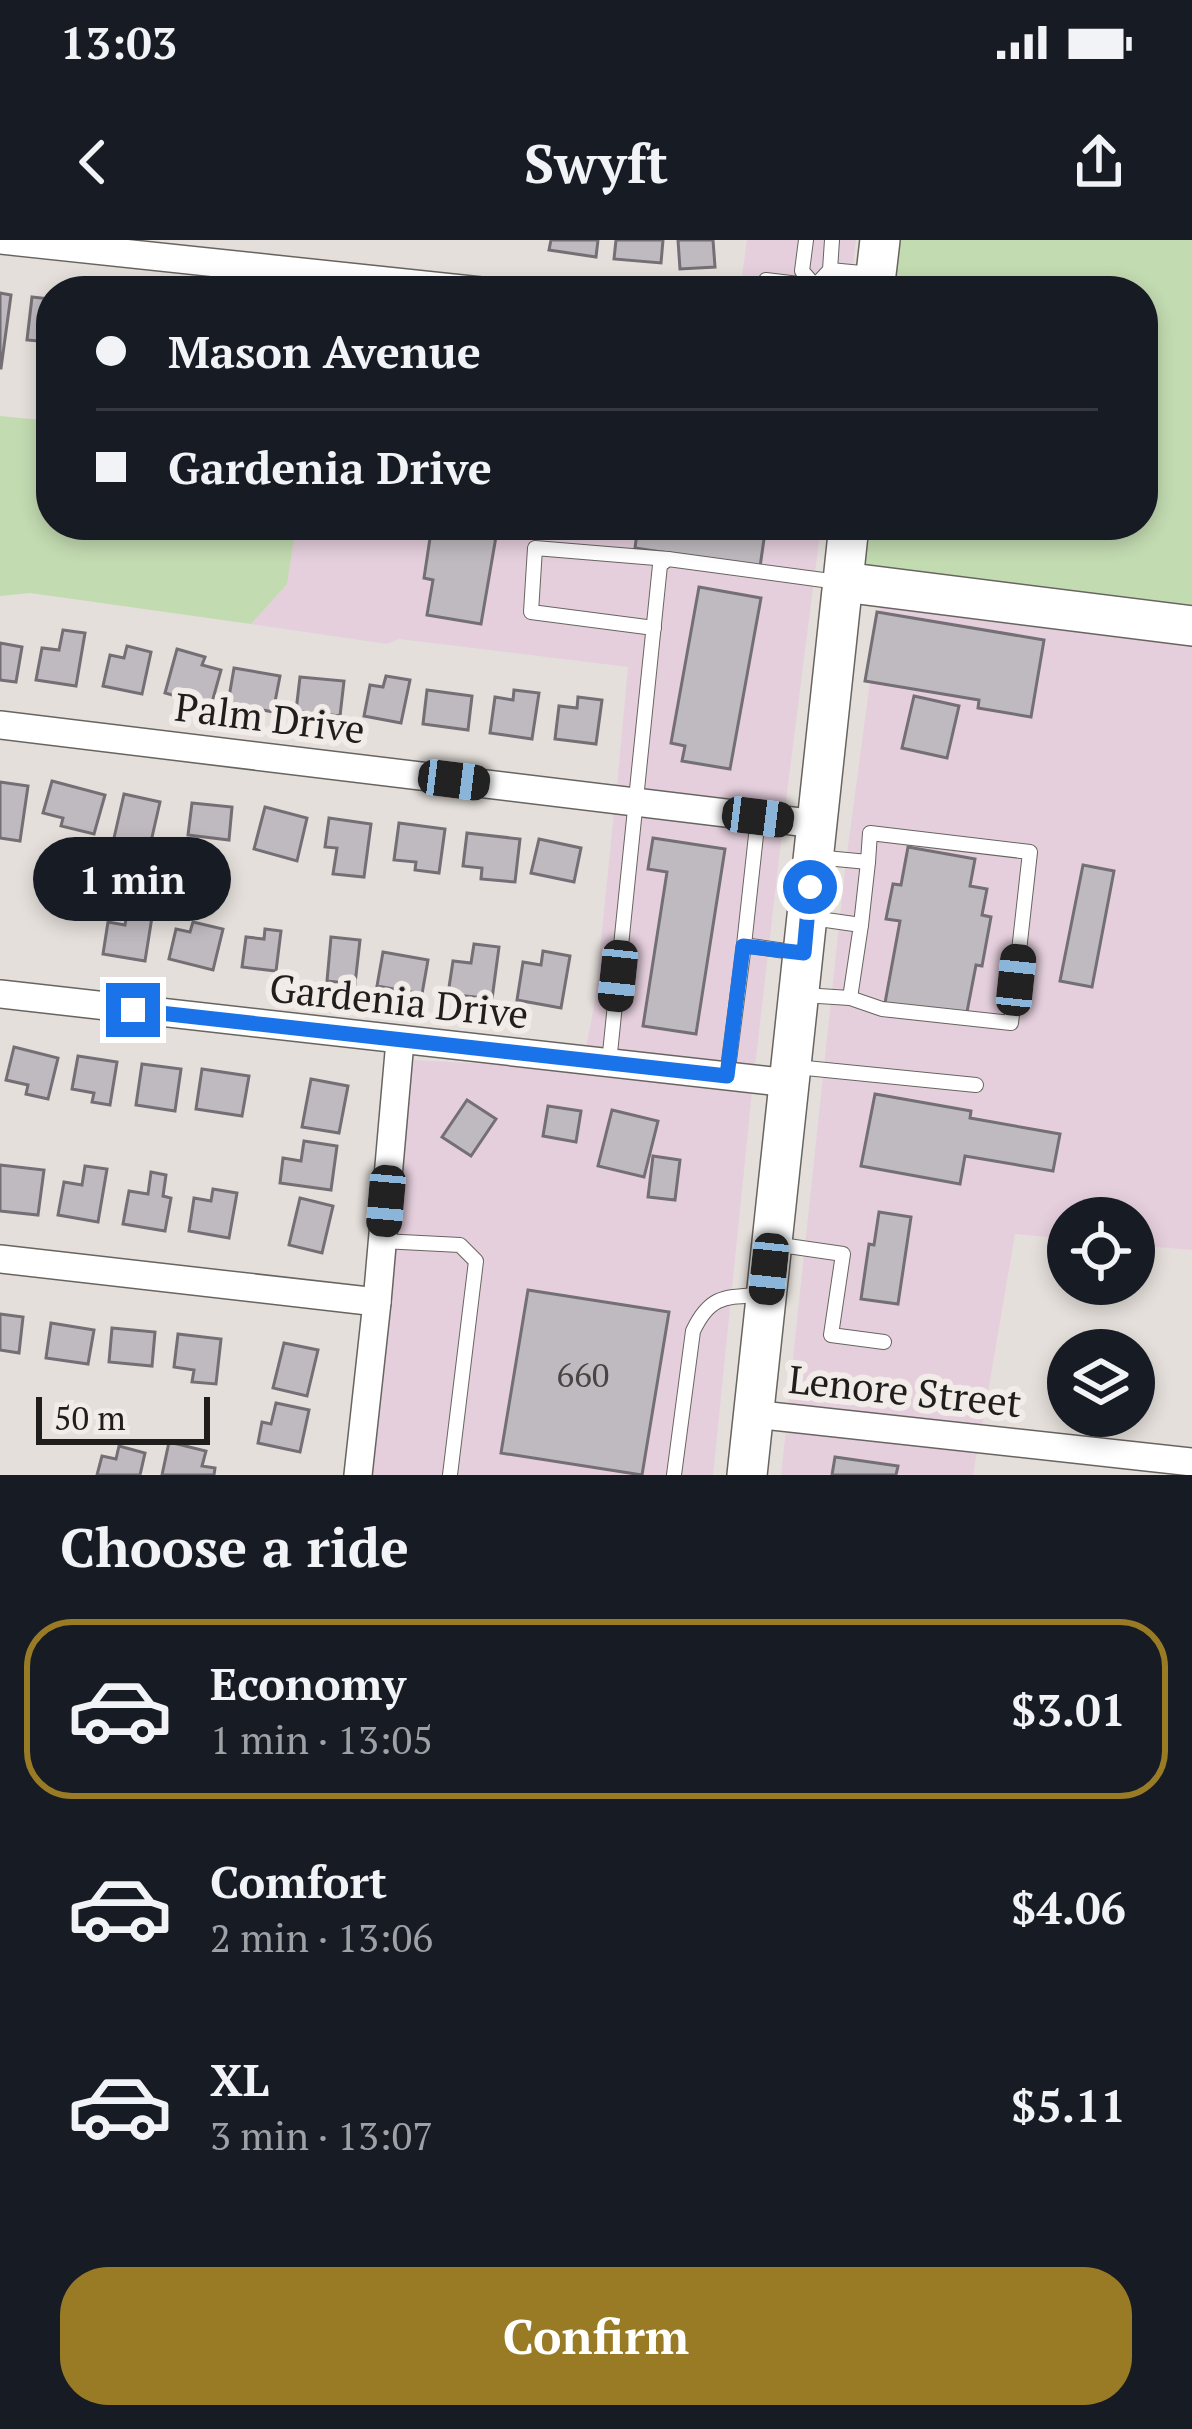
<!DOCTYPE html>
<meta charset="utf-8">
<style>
:root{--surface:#171b24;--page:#242831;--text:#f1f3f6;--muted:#9ea1a6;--line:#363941;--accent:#987b24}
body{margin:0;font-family:"PT Serif",serif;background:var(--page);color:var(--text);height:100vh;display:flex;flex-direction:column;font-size:45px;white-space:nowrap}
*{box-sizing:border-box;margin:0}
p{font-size:39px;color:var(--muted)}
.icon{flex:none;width:66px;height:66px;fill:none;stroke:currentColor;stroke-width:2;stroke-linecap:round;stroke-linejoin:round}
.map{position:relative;height:1235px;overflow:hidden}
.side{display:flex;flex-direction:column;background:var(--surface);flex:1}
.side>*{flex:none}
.top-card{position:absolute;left:36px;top:36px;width:1122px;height:264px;border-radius:48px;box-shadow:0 6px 18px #0003;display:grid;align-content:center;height:264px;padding:0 60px;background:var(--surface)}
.buttons{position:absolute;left:1047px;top:957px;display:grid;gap:24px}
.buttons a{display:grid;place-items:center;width:108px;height:108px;border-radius:50%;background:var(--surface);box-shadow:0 6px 18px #0003;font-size:60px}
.scale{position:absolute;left:36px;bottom:30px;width:174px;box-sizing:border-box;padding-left:12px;border:6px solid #201e1c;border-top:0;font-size:33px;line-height:42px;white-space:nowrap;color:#201e1c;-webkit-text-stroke:9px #f2ece8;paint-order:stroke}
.end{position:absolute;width:54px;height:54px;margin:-27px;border:15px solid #1a73e8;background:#fff;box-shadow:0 0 0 6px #fff}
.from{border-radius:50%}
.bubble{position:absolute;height:84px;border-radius:42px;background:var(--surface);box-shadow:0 6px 18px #0003;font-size:39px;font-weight:800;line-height:84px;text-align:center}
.car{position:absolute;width:36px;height:72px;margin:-36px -18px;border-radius:15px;box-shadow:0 0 9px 3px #0007;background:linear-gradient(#222 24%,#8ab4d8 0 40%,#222 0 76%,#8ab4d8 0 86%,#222 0)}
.top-card b{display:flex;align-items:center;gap:42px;height:114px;font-size:45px}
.top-card b+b{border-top:3px solid var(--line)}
.top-card i{width:30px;height:30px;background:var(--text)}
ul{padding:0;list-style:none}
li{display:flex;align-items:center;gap:36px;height:180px;margin:0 24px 18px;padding:0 36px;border:6px solid transparent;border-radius:48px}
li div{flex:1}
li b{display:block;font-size:45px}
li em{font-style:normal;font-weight:800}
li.on{border-color:var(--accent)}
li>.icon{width:108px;height:108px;stroke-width:1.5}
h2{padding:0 60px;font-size:54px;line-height:144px}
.button{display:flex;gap:24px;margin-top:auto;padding:24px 60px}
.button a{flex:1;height:138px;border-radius:48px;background:var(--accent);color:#fff;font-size:48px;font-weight:800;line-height:138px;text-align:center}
.status{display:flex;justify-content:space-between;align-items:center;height:84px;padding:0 60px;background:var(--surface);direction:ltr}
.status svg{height:33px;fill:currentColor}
header{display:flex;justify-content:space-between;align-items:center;height:156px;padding:0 60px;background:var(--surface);font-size:54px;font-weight:800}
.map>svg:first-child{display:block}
.commercial{fill:#e5cfdd}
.green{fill:#c3dbb1}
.building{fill:#bfbabf;stroke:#736f74;stroke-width:3}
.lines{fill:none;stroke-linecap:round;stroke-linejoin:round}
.lane-casing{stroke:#686460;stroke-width:16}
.street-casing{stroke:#686460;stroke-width:30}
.secondary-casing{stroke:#686460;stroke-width:42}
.lane{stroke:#fff;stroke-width:14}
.street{stroke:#fff;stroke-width:27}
.secondary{stroke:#fff;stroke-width:39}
.route{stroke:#1a73e8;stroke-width:15}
.labels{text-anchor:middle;stroke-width:12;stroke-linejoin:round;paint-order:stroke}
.number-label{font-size:33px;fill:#484545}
.street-label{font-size:39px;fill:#201e1c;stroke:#f2ece8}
</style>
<div class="status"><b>13:03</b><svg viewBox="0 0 49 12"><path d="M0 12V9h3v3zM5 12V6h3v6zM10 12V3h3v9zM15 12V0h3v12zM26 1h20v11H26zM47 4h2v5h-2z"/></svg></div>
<header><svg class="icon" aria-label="back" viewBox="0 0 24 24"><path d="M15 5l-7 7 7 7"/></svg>Swyft<svg class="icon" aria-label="share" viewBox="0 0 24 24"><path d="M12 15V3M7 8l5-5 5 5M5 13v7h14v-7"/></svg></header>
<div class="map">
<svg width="1192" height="1235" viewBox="0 0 1192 1235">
<rect width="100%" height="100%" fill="#e4dfda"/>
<g class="commercial">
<polygon points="747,0 856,0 850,51 740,51"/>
<polygon points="296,285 821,285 785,568 617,547 628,427 399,399 387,404 251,384 286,344"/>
<polygon points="881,359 1192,402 1192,1010 1134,1005 1134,978 1068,978 1068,999 1015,994 982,1187 788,1166 845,629"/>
<polygon points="614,572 782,592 755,827 586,808 595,761"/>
<polygon points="411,820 511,825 752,852 713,1235 371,1235 390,1075"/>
<polygon points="786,1190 977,1211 973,1235 781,1235"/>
</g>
<g class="green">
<polygon points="880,0 1192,0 1192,386 843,342 849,285 1143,285 1143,51 874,51"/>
<polygon points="0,176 51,181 51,285 296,285 287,344 251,384 30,353 0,356"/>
</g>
<g class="building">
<polygon points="551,0 598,0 596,17 549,10"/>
<polygon points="616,0 663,0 661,23 614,19"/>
<polygon points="678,0 713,0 715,27 680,29"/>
<polygon points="0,53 11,55 1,128 0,128"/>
<polygon points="32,57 51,59 51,102 27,100"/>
<polygon points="432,285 498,285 481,384 427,375 433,340 424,338"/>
<polygon points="638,285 766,285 760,327 635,308"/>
<polygon points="699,347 761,358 730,529 682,521 685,506 671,503"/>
<polygon points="877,372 1044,400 1031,477 978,468 979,460 865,441"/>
<polygon points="63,390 85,393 76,446 36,440 42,408 59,410"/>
<polygon points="0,403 22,407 16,442 0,440"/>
<polygon points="127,406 151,412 142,454 103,446 110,415 124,418"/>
<polygon points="177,409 205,417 202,425 221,430 211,466 165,453"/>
<polygon points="234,428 280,436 273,472 228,463"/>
<polygon points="386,436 410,440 401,483 364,476 370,445 383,447"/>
<polygon points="300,437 344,441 340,476 296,471"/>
<polygon points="427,450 472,456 468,490 423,484"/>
<polygon points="514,450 539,453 532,499 490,493 495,457 513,460"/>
<polygon points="914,456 959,466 947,518 902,508"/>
<polygon points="578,457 602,460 596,504 555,499 559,466 577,468"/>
<polygon points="52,541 105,555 94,594 61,586 63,578 43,573"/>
<polygon points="0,542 28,546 20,601 0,598"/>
<polygon points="124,554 160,562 150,606 114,598"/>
<polygon points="192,563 232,567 229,600 188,595"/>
<polygon points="265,567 307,578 297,621 254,609"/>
<polygon points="329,578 371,584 364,637 333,634 337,608 325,607"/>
<polygon points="399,583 445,589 439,633 415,630 416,622 394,620"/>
<polygon points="467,593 520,599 515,642 481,639 482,628 463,626"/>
<polygon points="653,598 725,609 696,794 643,786 667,632 648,629"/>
<polygon points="539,599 581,608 574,642 531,633"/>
<polygon points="908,607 975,619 970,646 987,649 982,675 991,677 982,726 976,725 966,777 885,763 900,681 886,679 893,644 901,645"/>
<polygon points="1083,625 1114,631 1092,747 1060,741"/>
<polygon points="127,673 152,677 145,721 103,714 108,682 125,685"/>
<polygon points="193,682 223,689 213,730 169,719 176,689 190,692"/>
<polygon points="265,689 281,691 276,731 242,727 246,697 264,699"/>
<polygon points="331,697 360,700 355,744 327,741"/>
<polygon points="474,704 499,707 492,759 448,754 453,721 471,723"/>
<polygon points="543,711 570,716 561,768 517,760 523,722 541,725"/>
<polygon points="383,712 428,720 422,754 377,746"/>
<polygon points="14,807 58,818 48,859 26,854 28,845 6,840"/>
<polygon points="78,816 117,822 110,865 92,862 94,853 72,849"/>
<polygon points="142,824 181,829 175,871 136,865"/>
<polygon points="202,829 249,836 242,876 196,869"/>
<polygon points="311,839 348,846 339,893 302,887"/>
<polygon points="875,854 971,871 970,878 1060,894 1053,931 965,916 960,944 861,926"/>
<polygon points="467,860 496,879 471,916 442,897"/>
<polygon points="548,866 581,871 576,902 543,896"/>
<polygon points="612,870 658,881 644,937 598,926"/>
<polygon points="304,901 337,906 331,950 280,943 283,918 301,921"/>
<polygon points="653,916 680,920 675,960 648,957"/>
<polygon points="0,925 44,930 38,975 0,971"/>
<polygon points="85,926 107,929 98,982 58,975 64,942 82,945"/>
<polygon points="151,932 166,935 163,956 171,958 165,991 123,984 129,951 148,954"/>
<polygon points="213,949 237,953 229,998 189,991 194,958 211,961"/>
<polygon points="300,958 333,966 322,1013 289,1005"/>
<polygon points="879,972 911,977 898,1064 861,1059 869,1004 874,1005"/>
<polygon points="528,1050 669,1072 642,1235 501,1213"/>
<polygon points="0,1074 23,1077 19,1113 0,1110"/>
<polygon points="51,1083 94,1090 88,1124 46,1118"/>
<polygon points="112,1088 155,1092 152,1126 109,1122"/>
<polygon points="178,1094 221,1099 216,1144 192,1142 194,1130 174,1127"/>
<polygon points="284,1103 318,1110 307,1156 273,1148"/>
<polygon points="276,1163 309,1170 300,1212 258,1203 262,1182 271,1184"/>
<polygon points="169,1202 206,1211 202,1226 215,1228 214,1235 162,1235"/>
<polygon points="119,1206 145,1213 140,1235 97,1235 102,1216 116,1219"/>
<polygon points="835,1217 898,1226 896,1235 832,1235"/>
</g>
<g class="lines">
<g class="lane-casing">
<g id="lane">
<polyline points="806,0 802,31 815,46"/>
<polyline points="830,30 872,34"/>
<polyline points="764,51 766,40 815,46"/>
<polyline points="814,51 815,46 830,30 832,0"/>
<polyline points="654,388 531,372 535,308 668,319"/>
<polyline points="812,678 861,685 850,758"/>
<polyline points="861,685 868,622"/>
<polyline points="744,705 758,577"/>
<polyline points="803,755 850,758 882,769 1011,783 1030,612 870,593 868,622 815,617"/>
<polyline points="609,823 660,325 668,319 838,342"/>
<polyline points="796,827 976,845"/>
<polyline points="727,836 744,705 799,713"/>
<polyline points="382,1001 460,1005 476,1021 450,1235"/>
<polyline points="774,1004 843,1014 831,1095 884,1102"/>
<path d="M 674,1235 L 693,1091 C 710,1055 725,1057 761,1055"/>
</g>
</g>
<g class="street-casing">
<g id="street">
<polyline points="0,0 481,51"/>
<polyline points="0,485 817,584"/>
<polyline points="0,754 789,843"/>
<polyline points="0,1019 377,1062"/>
<polyline points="753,1174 1192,1222"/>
<polyline points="358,1235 377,1062 400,801"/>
</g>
</g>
<g class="secondary-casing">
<g id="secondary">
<polyline points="874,51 880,0"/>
<polyline points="843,342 1192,386"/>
<polyline points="747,1235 849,285"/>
</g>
</g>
<use href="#lane" class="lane"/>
<use href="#street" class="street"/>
<use href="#secondary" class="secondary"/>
</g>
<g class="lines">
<polyline class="route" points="133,770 727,836 743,706 804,713 810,647"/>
</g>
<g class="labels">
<g class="number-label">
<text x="583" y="1147">660</text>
</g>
<g class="street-label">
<text transform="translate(270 478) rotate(7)" y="14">Palm Drive</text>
<text transform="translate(399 761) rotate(6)" y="14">Gardenia Drive</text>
<text transform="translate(905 1151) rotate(6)" y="14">Lenore Street</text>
</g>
</g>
</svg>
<div class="buttons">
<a><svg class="icon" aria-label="locate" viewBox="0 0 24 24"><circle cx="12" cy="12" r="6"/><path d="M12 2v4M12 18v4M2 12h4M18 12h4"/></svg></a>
<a><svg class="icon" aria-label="layers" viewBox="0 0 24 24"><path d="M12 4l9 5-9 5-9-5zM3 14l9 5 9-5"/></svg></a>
</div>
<div class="scale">50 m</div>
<i class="end from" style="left:810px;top:647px"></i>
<i class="end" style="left:133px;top:770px"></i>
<div class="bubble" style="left:33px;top:597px;width:198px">1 min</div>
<i class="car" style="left:454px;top:540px;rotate:97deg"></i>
<i class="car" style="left:758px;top:577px;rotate:97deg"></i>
<i class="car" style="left:618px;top:736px;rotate:186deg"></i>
<i class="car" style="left:1016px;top:740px;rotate:6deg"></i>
<i class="car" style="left:386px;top:961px;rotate:185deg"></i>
<i class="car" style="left:769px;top:1029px;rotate:186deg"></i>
<div class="top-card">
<b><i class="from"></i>Mason Avenue</b>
<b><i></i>Gardenia Drive</b>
</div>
</div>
<section class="side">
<h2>Choose a ride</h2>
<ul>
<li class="on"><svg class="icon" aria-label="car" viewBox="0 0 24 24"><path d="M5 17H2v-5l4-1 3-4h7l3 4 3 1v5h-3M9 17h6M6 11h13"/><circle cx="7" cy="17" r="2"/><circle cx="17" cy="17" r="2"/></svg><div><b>Economy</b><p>1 min · 13:05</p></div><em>$3.01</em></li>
<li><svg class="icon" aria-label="car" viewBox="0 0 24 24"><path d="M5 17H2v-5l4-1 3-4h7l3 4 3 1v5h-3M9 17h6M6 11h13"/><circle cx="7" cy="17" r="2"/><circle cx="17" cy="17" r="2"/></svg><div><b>Comfort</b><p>2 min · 13:06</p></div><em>$4.06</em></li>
<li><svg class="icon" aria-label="car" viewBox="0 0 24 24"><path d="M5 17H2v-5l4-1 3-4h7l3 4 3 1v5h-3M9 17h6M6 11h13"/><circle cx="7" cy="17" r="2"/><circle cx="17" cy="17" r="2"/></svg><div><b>XL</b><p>3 min · 13:07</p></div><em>$5.11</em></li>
</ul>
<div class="button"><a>Confirm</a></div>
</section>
